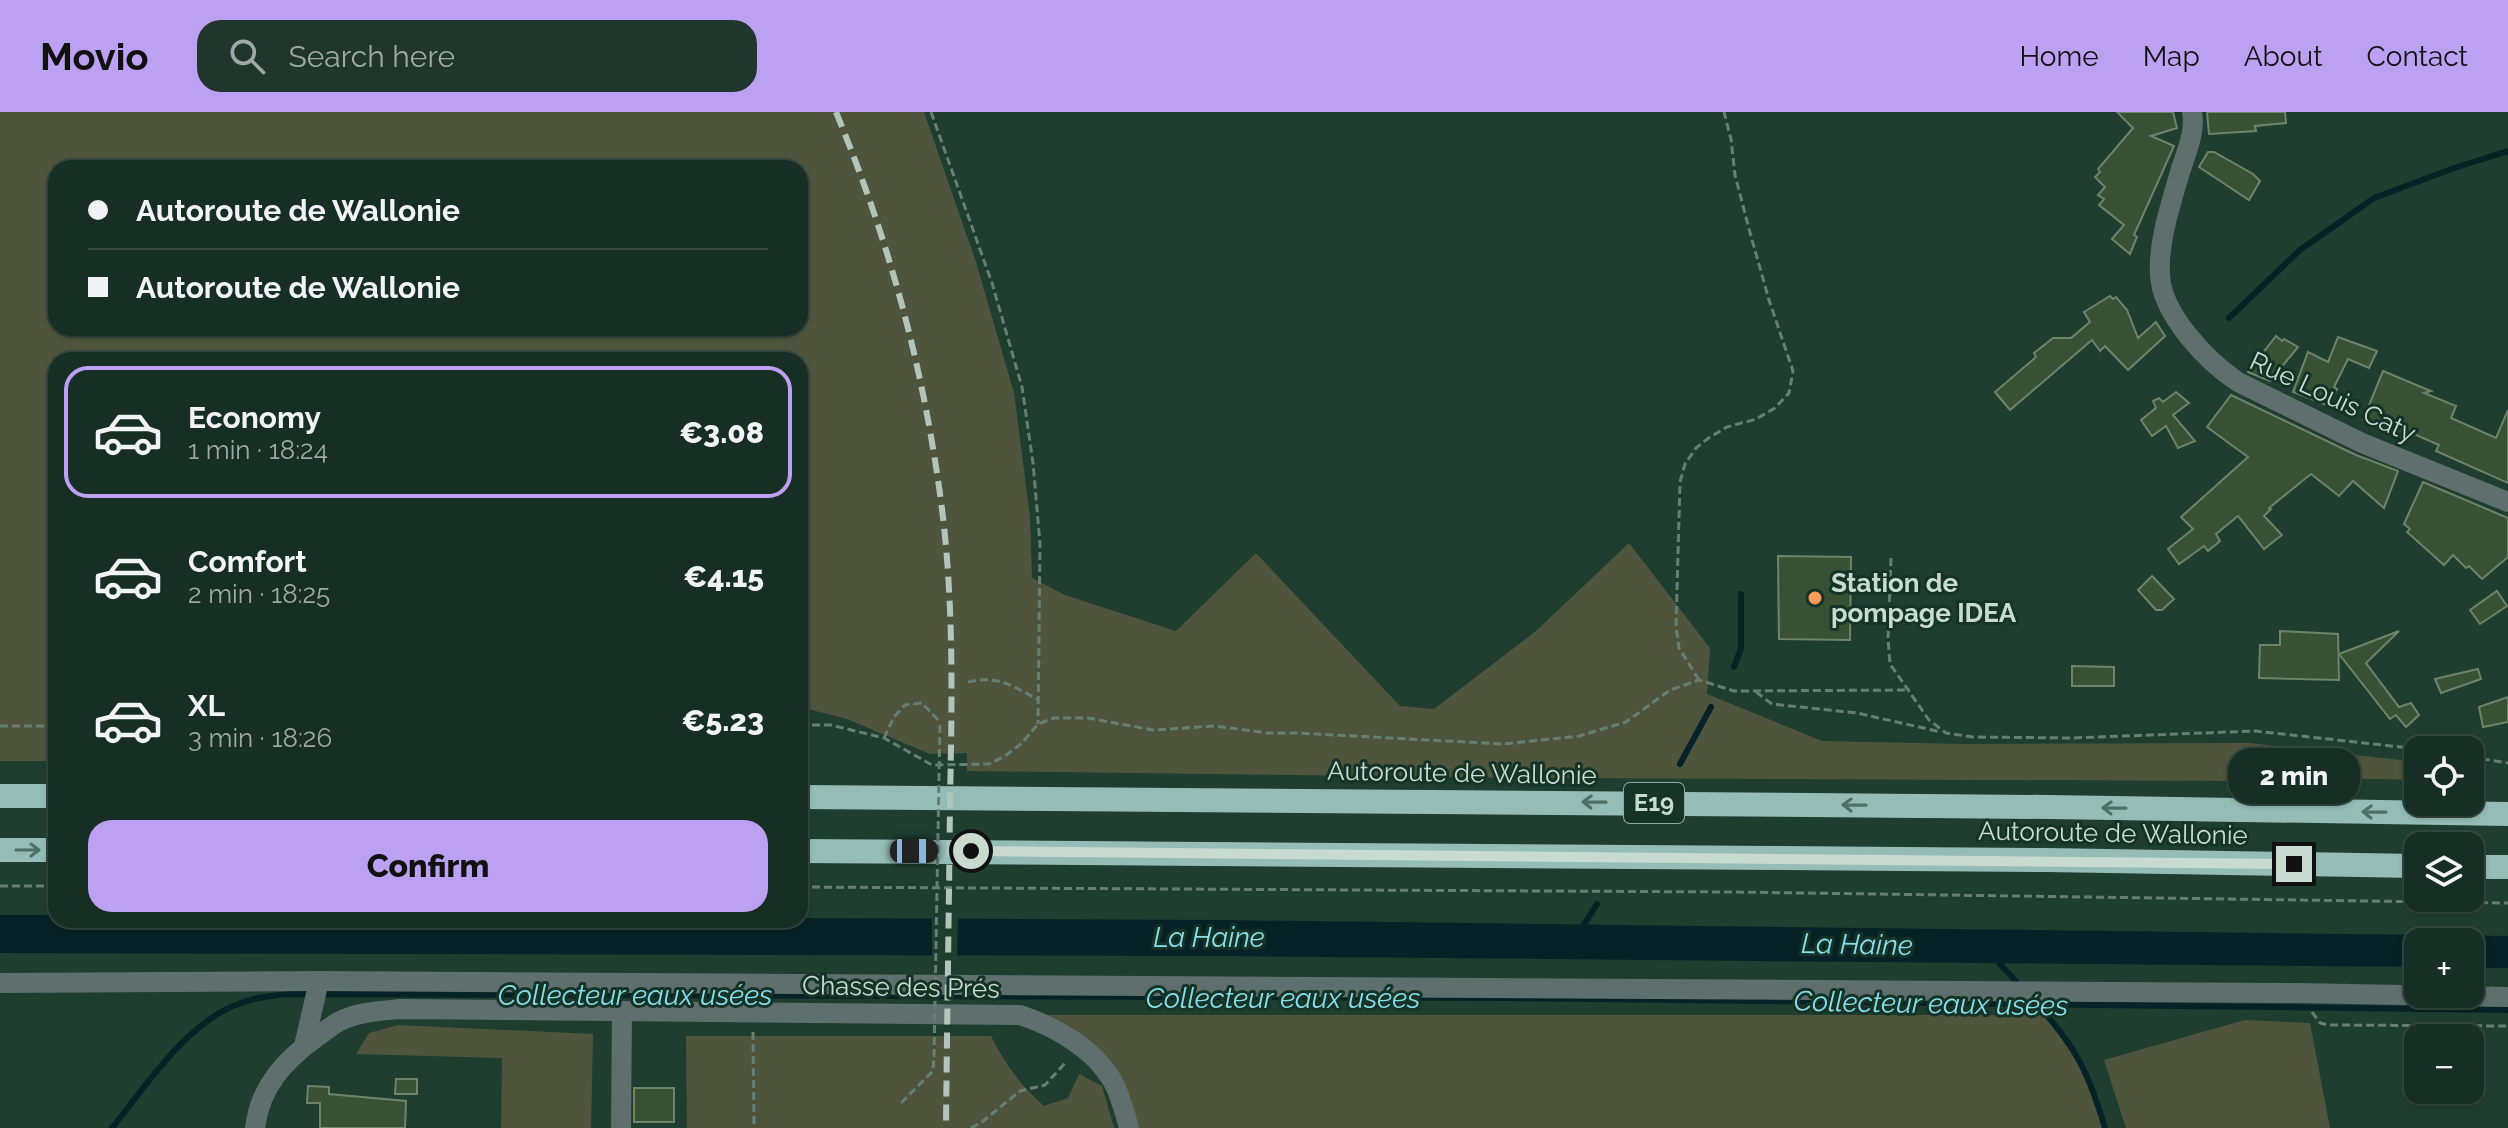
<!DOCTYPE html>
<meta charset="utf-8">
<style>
:root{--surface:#172e24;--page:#20362c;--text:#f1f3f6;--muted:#9ea8a6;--line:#364a41;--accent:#bca0f2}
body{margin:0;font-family:Raleway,sans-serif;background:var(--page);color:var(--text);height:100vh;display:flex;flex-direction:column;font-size:30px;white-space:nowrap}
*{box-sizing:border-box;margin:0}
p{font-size:26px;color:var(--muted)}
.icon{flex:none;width:44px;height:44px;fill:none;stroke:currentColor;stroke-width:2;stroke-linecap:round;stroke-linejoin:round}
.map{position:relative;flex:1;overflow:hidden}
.details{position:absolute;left:48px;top:240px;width:760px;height:576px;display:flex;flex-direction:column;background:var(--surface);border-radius:24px;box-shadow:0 2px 6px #0004,0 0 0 2px var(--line)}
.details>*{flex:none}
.hud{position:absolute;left:48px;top:48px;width:760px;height:176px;border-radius:24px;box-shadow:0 2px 6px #0004,0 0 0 2px var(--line);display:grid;align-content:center;height:176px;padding:0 40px;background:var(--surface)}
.buttons{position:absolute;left:2404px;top:624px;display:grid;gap:16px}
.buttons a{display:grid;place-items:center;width:80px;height:80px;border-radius:16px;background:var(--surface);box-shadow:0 2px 6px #0004,0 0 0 2px var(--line);font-size:40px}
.end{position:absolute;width:36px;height:36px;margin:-18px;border:10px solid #c9dad1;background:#111;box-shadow:0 0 0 4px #111}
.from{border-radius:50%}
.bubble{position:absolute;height:56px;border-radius:24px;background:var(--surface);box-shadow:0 2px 6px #0004,0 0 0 2px var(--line);font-size:26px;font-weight:800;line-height:56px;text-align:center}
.car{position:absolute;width:24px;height:48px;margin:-24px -12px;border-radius:10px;box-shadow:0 0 6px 2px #0007;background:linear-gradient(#222 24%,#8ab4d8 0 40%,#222 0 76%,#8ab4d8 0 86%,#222 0)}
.hud b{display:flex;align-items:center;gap:28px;height:76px;font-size:30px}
.hud b+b{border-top:2px solid var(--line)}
.hud i{width:20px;height:20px;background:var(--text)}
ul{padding:14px 0 0;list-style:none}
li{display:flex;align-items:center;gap:24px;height:132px;margin:0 16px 12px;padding:0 24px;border:4px solid transparent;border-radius:24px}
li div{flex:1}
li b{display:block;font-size:30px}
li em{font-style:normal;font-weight:800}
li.on{border-color:var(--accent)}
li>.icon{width:72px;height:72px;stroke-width:1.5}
.primary-button{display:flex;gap:16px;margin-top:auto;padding:16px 40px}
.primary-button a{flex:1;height:92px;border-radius:24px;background:var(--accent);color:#111;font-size:32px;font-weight:800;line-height:92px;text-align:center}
header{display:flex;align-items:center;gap:48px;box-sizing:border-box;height:112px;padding:0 40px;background:var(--accent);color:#111}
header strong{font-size:38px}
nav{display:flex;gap:44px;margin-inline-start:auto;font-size:28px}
.search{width:560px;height:72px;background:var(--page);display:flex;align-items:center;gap:20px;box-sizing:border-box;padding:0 28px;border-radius:24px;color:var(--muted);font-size:30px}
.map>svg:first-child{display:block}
.green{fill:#4f553d;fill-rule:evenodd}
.water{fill:#072226}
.pier{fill:#1f3e30}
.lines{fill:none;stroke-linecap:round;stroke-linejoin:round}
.stream{stroke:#072226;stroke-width:6}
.building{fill:#385034;stroke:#6e836a;stroke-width:2}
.path{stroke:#667f73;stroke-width:3;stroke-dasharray:8 4;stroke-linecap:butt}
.minor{stroke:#5f6f6d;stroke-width:20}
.highway{stroke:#94bdb7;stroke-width:24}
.rail{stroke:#b2c5bb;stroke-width:6;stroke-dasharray:16 8;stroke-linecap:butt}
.path-bridge{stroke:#667f73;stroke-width:3;stroke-dasharray:8 4;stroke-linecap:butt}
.oneway{stroke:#4e7167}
.route{stroke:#c9dad1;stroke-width:10}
.poi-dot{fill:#fe9b58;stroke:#153326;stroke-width:3}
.labels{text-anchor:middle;stroke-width:6;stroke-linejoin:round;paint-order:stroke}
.shield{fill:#153326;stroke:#93a89e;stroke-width:2}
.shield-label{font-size:24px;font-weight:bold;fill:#c9dad1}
.street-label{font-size:26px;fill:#c9dad1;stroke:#153326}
.poi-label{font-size:26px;font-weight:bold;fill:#c9dad1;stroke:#153326;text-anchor:start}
.water-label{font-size:28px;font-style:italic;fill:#88deea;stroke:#153326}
</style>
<header>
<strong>Movio</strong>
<div class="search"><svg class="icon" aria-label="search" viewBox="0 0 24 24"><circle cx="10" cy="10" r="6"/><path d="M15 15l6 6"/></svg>Search here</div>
<nav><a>Home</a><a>Map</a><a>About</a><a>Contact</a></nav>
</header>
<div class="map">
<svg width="2508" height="1016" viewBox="0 0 2508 1016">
<rect width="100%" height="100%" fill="#1f3e30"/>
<g class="green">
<path d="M 0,0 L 924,0 L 976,150 L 1014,281 L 1030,405 L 1032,466 L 1065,483 L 1176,519 L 1256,441 L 1400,594 L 1434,597 L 1536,519 L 1629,431 L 1710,536 L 1707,582 L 1822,629 L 1962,632 L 2249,631 L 2418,650 L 2418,668 L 2249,664 L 2241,669 L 1528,666 L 967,659 L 967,641 L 930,642 L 847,607 L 800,595 L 800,248 L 56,248 L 56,649 L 0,649 ZM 56,56 L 800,56 L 800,216 L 56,216 Z"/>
<path d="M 1020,903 L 2046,903 C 2077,937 2092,973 2105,1016 L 1129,1016 L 1112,968 Z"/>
<polygon points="2245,908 2310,911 2330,1016 2126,1016 2104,948"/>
<polygon points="398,913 593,922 591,1016 501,1016 502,946 356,942 369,921"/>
<path d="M 686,924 L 991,924 C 1005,952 1021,974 1044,994 L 1068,986 L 1079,962 L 1102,974 L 1114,1016 L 687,1016 Z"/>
</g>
<polygon class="water" points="0,803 56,803 56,808 800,808 800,806 1220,808 2508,824 2508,856 2470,856 2470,830 2418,830 2418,855 1214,844 0,841"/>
<polygon class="pier" points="932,803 958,803 957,847 932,847"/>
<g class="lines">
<g class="stream">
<polyline points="2229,206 2300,138 2374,86 2454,56 2508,39"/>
<polyline points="1734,555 1741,536 1741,482"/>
<polyline points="1680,652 1711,595"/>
<polyline points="1580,819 1597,792"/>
<polyline points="1993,844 2020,874"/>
<path d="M 2036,891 C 2076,935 2088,959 2105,1016"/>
<path d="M 112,1016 C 145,975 184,915 233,894 C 251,886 269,884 288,882 L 1511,886 L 2508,898"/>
</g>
</g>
<g class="building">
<polygon points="2117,0 2173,0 2177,16 2151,24 2174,34 2134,123 2137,125 2130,142 2112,127 2124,113 2099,93 2104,87 2098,83 2105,75 2095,65 2100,60 2098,57 2133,16"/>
<polygon points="2207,0 2285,0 2286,11 2255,14 2256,19 2209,22"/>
<polygon points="2208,40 2214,40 2253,62 2260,69 2249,88 2199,55"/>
<polygon points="2110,184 2113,187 2116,185 2127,198 2138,226 2156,210 2165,224 2128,258 2105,234 2100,239 2092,228 2010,298 1995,280 2036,245 2034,241 2053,226 2071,226 2090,210 2084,200"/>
<polygon points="2276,224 2282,229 2284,227 2298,235 2270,269 2248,260"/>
<polygon points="2338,225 2377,239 2369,256 2348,247 2334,275 2337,277 2329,294 2293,280 2308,240 2328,250"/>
<polygon points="2383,259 2431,279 2424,281 2456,294 2451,306 2496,326 2508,298 2508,371 2436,339 2439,333 2412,321 2409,328 2363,308"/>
<polygon points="2176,280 2189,291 2173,303 2195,329 2178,336 2166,314 2152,324 2141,308 2156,296 2153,289 2159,286 2163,290"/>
<polygon points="2231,283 2356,343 2398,359 2384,396 2353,369 2339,384 2311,362 2269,396 2271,397 2264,404 2282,423 2264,437 2238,404 2216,422 2220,429 2208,439 2204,434 2179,452 2168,437 2193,417 2181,405 2248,345 2207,315"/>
<polygon points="2423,370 2508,406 2508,445 2482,467 2469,454 2466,456 2453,443 2444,453 2407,420 2410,417 2404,412"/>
<polygon points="1778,444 1851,445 1850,528 1779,527"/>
<polygon points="2152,464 2174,487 2162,498 2156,498 2138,478"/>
<polygon points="2497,479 2507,494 2480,512 2470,498"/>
<polygon points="2280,519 2338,522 2339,568 2259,566 2260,533 2280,533"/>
<polygon points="2399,519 2366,551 2399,595 2411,591 2419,603 2406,615 2396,603 2390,607 2339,542"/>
<polygon points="2072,554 2114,555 2114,574 2072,574"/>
<polygon points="2478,557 2481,567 2441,581 2435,567"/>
<polygon points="2508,585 2508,610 2483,615 2479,595"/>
<polygon points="396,967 417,967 417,982 395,982"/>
<polygon points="308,974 329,975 329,982 406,989 405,1016 320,1016 320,991 307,991"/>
<rect x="634" y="976" width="40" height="34"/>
</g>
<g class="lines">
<g class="path">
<polyline points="931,0 992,171 1022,275 1033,351 1040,432 1038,612"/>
<polyline points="1891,446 1888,527 1890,552 1929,608 1946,621 1973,625 2072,626 2255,619 2428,638"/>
<polyline points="1699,568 1679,536 1676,515 1680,370 1685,352 1696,336 1710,325 1727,315 1756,307 1775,296 1789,281 1793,259 1769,188 1749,117 1735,63 1731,27 1724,0"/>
<path d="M 968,570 C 999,563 1012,574 1039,588"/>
<polyline points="1756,580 1772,592 1857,601 1941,620"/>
<polyline points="800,613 831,613 884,626 932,653 989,652 1005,644 1022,631 1038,612 1054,606 1088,606 1153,618 1215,614 1268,621 1297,621 1503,632 1579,624 1626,610 1670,578 1699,568 1734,579 1910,578"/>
<polyline points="0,614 56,614"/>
<polyline points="884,626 894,605 905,593 922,591 940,610"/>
<polyline points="2470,645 2508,651"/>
<polyline points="0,774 56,774"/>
<polyline points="800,775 1734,780 2508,791"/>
<polyline points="2312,900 2320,911 2328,913 2508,914"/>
<polyline points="753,920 754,1016"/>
<polyline points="901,991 933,959 934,945"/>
<polyline points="971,1016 982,1010 1020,979 1045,973 1067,949"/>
</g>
<g class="minor">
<path d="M 2192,0 C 2196,19 2186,41 2180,60 C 2171,92 2158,129 2160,163 C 2162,203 2207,249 2238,270 L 2362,331 L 2508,390"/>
<polyline points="0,871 319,869 2298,881 2508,885"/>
<polyline points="304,934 319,869"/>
<path d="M 255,1016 C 260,974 285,948 317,925 C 324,920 331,914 338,910 C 357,900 379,899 400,897 L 1020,903 C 1054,914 1093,936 1112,968 C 1120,982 1125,1001 1129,1016"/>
<polyline points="621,1016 622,899"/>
</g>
<g class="highway">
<polyline points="0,684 56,684"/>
<polyline points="800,685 2049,695 2508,702"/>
<polyline points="0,738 56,738"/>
<polyline points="800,739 2047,748 2418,754"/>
<polyline points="2470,755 2508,755"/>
</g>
<path class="rail" d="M 836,0 C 890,131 924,257 942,397 C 954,494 952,592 950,688 C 949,798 947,907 946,1016"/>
<polyline class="path-bridge" points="934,945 940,610"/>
</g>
<defs><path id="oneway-shaft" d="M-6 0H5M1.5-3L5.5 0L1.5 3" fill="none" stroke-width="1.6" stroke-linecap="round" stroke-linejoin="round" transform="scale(2)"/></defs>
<g class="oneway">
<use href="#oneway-shaft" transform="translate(1594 690) rotate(-179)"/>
<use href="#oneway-shaft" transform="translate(1854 693) rotate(-179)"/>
<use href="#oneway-shaft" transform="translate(2114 696) rotate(-179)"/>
<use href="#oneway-shaft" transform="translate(2374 700) rotate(-179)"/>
<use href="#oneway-shaft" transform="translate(28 738)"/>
</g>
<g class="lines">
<polyline class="route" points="971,739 2294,752"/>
</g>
<circle class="poi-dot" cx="1815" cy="486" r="8"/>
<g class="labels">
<rect class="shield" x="1624" y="671" width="60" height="40" rx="6"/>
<g class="shield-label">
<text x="1654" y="699">E19</text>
</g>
<g class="street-label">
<text transform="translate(2333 285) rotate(25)" y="9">Rue Louis Caty</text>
<text transform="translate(1462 661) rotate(1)" y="9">Autoroute de Wallonie</text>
<text transform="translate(2113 721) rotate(1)" y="9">Autoroute de Wallonie</text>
<text transform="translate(901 875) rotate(1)" y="9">Chasse des Prés</text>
</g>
<g class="poi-label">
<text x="1831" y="480">Station de<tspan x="1831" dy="30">pompage IDEA</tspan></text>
</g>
<g class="water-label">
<text x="1209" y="835">La Haine</text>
<text transform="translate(1857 832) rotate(1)" y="10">La Haine</text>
<text x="635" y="893">Collecteur eaux usées</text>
<text x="1283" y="896">Collecteur eaux usées</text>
<text transform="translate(1931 891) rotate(1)" y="10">Collecteur eaux usées</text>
</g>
</g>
</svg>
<div class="buttons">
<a><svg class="icon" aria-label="locate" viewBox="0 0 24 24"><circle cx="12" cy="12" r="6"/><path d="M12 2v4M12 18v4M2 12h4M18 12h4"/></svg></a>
<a><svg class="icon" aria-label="layers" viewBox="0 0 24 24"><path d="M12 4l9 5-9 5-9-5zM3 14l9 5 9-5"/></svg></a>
<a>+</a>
<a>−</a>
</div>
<i class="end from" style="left:971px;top:739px"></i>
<i class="end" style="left:2294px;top:752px"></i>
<div class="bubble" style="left:2228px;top:636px;width:132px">2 min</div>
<i class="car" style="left:914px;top:739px;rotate:90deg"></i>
<div class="hud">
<b><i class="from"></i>Autoroute de Wallonie</b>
<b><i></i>Autoroute de Wallonie</b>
</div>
<section class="details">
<ul>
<li class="on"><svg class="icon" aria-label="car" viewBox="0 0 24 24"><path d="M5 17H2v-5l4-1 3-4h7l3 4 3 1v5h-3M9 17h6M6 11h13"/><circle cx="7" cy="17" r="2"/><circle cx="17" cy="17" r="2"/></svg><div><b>Economy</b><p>1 min · 18:24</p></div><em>€3.08</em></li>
<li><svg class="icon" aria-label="car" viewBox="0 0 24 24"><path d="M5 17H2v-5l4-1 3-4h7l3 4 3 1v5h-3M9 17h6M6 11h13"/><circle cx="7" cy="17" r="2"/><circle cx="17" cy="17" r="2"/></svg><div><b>Comfort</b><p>2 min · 18:25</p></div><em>€4.15</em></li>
<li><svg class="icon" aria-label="car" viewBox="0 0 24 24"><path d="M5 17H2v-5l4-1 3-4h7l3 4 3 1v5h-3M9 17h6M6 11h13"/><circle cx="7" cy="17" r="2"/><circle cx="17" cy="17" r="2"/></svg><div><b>XL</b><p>3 min · 18:26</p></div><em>€5.23</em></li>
</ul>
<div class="primary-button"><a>Confirm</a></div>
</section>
</div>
